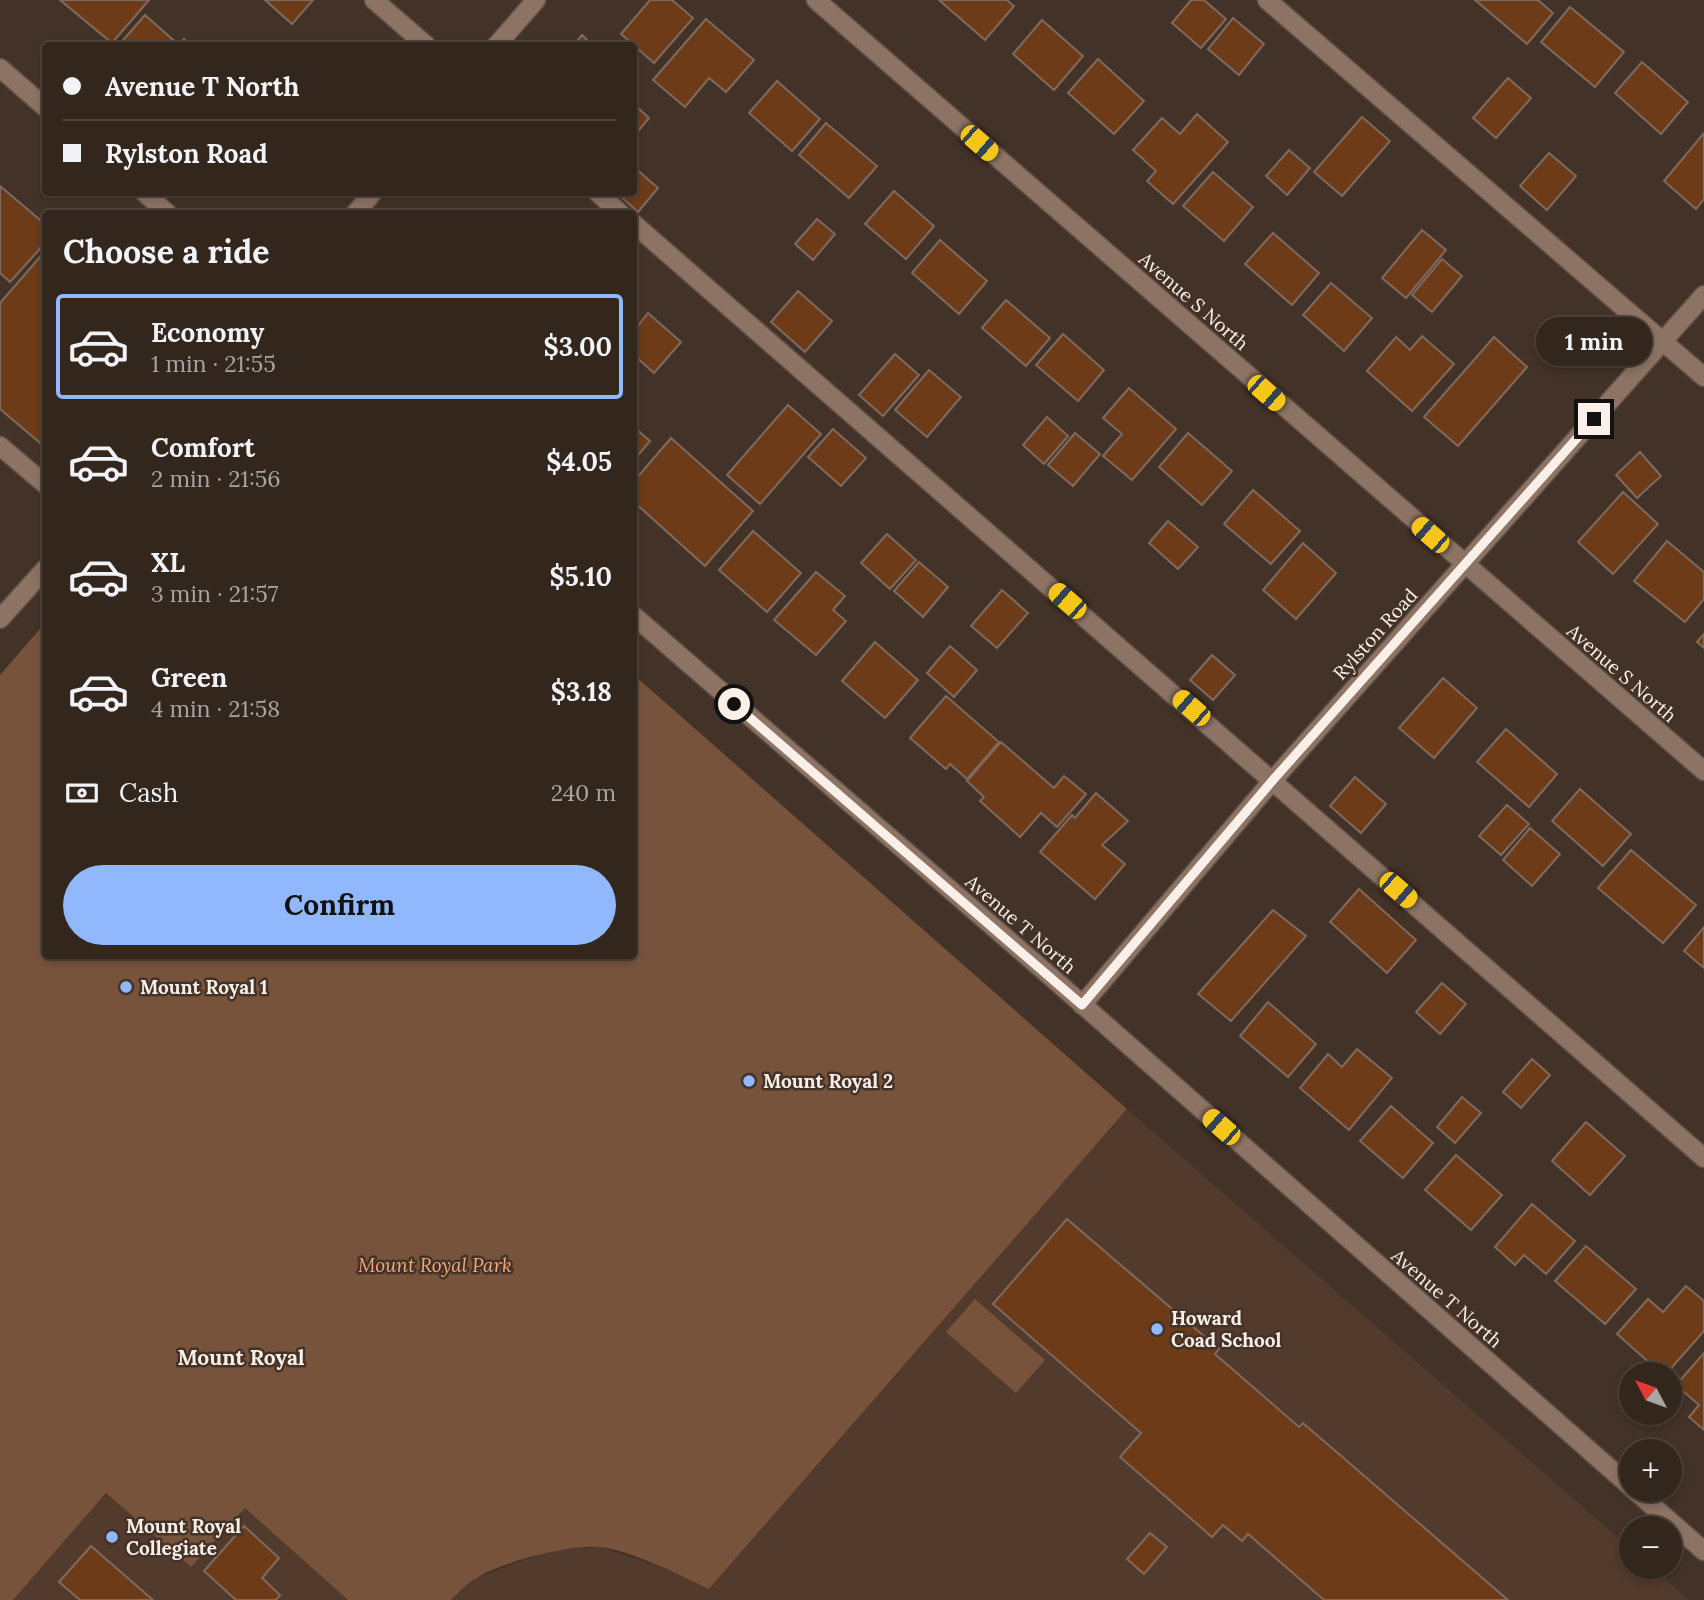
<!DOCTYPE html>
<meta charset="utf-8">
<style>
:root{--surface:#32261d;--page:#3a2e26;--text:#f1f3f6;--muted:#a8a5a4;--line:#4d433b;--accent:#91b8fd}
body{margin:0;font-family:Lora,serif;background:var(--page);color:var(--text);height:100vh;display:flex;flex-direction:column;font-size:26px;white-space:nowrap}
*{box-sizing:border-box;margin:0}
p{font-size:23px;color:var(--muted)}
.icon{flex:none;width:38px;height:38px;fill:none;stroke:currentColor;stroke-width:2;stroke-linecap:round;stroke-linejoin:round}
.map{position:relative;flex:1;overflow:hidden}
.drawer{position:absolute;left:42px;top:210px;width:595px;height:749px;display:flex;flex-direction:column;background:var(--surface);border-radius:7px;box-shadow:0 4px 10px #0003,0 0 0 2px var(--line)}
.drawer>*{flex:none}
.hud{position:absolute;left:42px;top:42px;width:595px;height:154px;border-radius:7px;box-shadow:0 4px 10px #0003,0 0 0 2px var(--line);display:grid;align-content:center;height:154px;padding:0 21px;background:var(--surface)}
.needle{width:46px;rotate:311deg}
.tools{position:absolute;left:1619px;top:1362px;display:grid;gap:14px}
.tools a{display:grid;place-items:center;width:63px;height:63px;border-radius:50%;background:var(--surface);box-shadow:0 4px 10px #0003,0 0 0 2px var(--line);font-size:35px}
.end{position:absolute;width:32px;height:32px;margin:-16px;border:9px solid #fbf0e9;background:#111;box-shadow:0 0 0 4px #111}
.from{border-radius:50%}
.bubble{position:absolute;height:49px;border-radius:24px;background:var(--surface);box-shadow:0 4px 10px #0003,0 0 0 2px var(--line);font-size:23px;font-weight:700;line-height:49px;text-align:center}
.car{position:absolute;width:21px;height:42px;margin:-21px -10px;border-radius:9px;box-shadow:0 0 5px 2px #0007;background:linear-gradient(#f5c518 24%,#345 0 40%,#f5c518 0 76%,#345 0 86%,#f5c518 0)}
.hud b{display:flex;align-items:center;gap:24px;height:66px;font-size:26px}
.hud b+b{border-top:2px solid var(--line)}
.hud i{width:18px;height:18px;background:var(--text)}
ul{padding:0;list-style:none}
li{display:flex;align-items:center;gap:21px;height:105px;margin:0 14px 10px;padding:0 7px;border:4px solid transparent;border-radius:7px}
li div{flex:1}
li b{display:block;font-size:26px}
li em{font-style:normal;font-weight:700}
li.selected{border-color:var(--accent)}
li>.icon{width:63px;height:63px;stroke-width:1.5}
h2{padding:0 21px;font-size:32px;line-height:84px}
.pay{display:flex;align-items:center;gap:18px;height:77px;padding:0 21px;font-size:26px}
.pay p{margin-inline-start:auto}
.primary-button{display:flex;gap:14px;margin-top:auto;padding:14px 21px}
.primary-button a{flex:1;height:80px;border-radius:42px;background:var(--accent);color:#111;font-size:28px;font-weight:700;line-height:80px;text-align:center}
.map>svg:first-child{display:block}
.built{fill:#523a2c}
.green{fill:#78533c}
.building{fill:#6d3b18;stroke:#7f6a5f;stroke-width:2}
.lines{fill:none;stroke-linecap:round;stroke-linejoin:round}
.minor-casing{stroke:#605046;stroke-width:21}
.minor{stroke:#8c7364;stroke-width:18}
.route{stroke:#fbf0e9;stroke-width:9}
.poi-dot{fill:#91b8fd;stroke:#433227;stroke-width:2.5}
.labels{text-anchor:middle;stroke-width:5;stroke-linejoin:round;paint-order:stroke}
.street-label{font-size:19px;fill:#fbf0e9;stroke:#433227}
.poi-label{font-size:19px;font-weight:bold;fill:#fbf0e9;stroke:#433227;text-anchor:start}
.park-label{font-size:19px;font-style:italic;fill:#f9a877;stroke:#433227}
.neighbourhood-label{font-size:21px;font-weight:bold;fill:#fbf0e9;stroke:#433227}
</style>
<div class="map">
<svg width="1704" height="1600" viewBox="0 0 1704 1600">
<rect width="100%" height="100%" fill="#433227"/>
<g class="built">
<polygon points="1127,1109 1631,1549 1631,1566 1651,1566 1689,1600 451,1600 476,1578 524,1560 555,1550 600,1547 653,1564 710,1588"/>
<polygon points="106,1493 191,1567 245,1508 348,1600 13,1600"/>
</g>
<g class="green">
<path d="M 45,623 L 46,956 L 634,956 L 634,675 L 1127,1109 L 709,1589 C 679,1575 631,1550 599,1547 C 568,1545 501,1562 475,1579 C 466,1584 459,1593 451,1600 L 348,1600 L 245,1508 L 191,1567 L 106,1493 L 13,1600 L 0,1600 L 0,675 Z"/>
<polygon points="975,1299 1045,1360 1016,1393 946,1332"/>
</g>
<g class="building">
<polygon points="60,0 149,0 112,43"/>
<polygon points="265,0 313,0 292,24"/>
<polygon points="650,0 672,0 693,18 654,63 621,34"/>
<polygon points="939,0 1007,0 1014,6 985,40"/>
<polygon points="1191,0 1204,0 1226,19 1201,48 1172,23"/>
<polygon points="1475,0 1538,0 1553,13 1527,44"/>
<polygon points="1570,7 1624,52 1595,87 1541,42"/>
<polygon points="145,15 179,45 184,39 191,46 118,46"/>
<polygon points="1233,18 1264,44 1239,75 1208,49"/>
<polygon points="706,19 754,60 726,92 709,78 685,107 653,80"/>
<polygon points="1042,20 1083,56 1054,90 1013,54"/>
<polygon points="582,35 593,46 573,46"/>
<polygon points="1098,59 1144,101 1114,134 1068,93"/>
<polygon points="1642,62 1688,102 1661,134 1615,93"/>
<polygon points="1508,78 1531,98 1496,138 1473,118"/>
<polygon points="777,81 820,119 792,151 749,113"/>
<polygon points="634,104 649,118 634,136"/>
<polygon points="1197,114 1228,142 1173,204 1147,181 1156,171 1133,150 1162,118 1180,134"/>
<polygon points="1362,117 1390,141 1342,196 1314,172"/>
<polygon points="826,123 877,166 849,198 799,155"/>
<polygon points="1704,133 1704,199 1696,209 1664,181"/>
<polygon points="1289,150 1310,168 1287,195 1266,176"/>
<polygon points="1549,153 1576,176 1547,210 1520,186"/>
<polygon points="634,167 658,188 638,212 616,192 634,192"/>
<polygon points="1213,172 1253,207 1224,241 1183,206"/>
<polygon points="0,186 46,225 46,242 10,282 0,273"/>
<polygon points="894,191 934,226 906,259 865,224"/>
<polygon points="817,219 835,234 813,260 795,244"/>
<polygon points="1422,230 1446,250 1406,298 1382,278"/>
<polygon points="1273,233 1319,273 1292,305 1245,264"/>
<polygon points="940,240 987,281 959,314 912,273"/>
<polygon points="46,250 46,334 41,338 46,382 46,448 0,409 0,303"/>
<polygon points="1442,259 1462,276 1432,312 1412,295"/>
<polygon points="1331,283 1372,318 1344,351 1303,315"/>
<polygon points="798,291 832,321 805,352 771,322"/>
<polygon points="1006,300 1050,338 1026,366 982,328"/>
<polygon points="648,313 681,342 654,373 634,355 634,331"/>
<polygon points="1063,334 1104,370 1078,401 1036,365"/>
<polygon points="1422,336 1454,364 1412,411 1367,371 1396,337 1410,350"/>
<polygon points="1494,337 1527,367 1458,446 1424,417"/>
<polygon points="895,354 919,375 883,416 859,395"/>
<polygon points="929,370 961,397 927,437 895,410"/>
<polygon points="1129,388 1176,429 1132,480 1103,456 1122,434 1103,418"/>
<polygon points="788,405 821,434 760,504 727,475"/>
<polygon points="1047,417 1068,436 1044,464 1023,445"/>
<polygon points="634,427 650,441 634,460"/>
<polygon points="833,429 866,458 841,486 808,457"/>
<polygon points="1075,433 1100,454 1073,486 1048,465"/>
<polygon points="1188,433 1232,471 1202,505 1159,467"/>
<polygon points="671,438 753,511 705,566 634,502 634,481"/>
<polygon points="1640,452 1661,476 1637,498 1616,475"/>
<polygon points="1253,490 1300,531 1271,564 1224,524"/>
<polygon points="1623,492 1658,524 1613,574 1578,542"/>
<polygon points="1168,521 1198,547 1178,569 1149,543"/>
<polygon points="753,531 801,573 767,612 719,570"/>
<polygon points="887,534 916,560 890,589 861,563"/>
<polygon points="1667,541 1704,572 1704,599 1685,622 1634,581"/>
<polygon points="1303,543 1336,573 1296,619 1263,590"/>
<polygon points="919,562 948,587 923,617 894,591"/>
<polygon points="816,572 845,596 833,610 846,621 816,655 774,620"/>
<polygon points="1002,590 1028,613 997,648 971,626"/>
<polygon points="1704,634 1704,648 1697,642"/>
<polygon points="875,642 918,680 885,718 842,681"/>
<polygon points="950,646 977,670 954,697 927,673"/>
<polygon points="1212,655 1235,675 1213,700 1190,680"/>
<polygon points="1443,678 1477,708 1434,758 1399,728"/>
<polygon points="946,696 999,742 967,779 950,764 946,769 910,738"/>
<polygon points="1506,729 1557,774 1529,807 1477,762"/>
<polygon points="1001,742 1054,788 1064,776 1086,794 1057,827 1041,813 1020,837 980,801 984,797 967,781"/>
<polygon points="1355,777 1386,804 1361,833 1330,806"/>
<polygon points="1580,789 1631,834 1603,866 1552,821"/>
<polygon points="1096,793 1128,821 1102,845 1125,864 1095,899 1040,852 1072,815 1075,818"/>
<polygon points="1507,805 1529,824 1501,855 1479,836"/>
<polygon points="1530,828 1560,854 1532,886 1503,860"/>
<polygon points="1631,850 1696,905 1663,943 1598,888"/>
<polygon points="1359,889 1416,940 1387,973 1330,922"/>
<polygon points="1273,910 1306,936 1231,1021 1198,994"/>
<polygon points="1704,927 1704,968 1684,951"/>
<polygon points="1442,983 1466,1004 1440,1034 1416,1012"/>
<polygon points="1268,1002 1316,1044 1288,1077 1240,1036"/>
<polygon points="1357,1049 1392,1078 1349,1130 1300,1088 1328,1054 1342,1067"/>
<polygon points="1532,1059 1550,1075 1521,1108 1503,1092"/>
<polygon points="1462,1097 1481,1113 1455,1143 1437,1127"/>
<polygon points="1391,1106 1433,1143 1403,1178 1360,1141"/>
<polygon points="1586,1122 1625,1156 1590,1195 1552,1161"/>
<polygon points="1456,1155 1502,1195 1471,1230 1425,1190"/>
<polygon points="1532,1204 1575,1241 1546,1274 1524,1255 1515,1265 1495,1247"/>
<polygon points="1067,1219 1219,1349 1215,1354 1299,1427 1303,1423 1508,1600 1324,1600 1248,1534 1242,1541 1223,1525 1212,1537 1120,1457 1141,1433 993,1304"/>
<polygon points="1586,1246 1636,1289 1605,1324 1555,1281"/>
<polygon points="1686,1286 1704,1301 1704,1331 1666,1374 1662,1374 1617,1334 1648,1299 1663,1312"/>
<polygon points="1704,1353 1704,1430 1689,1417 1699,1405 1676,1385"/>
<polygon points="244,1526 279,1558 262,1578 280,1595 276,1600 236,1600 204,1571"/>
<polygon points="1150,1533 1167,1547 1144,1574 1127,1559"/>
<polygon points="91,1546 153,1600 80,1600 59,1582"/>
</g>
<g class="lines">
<g class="minor-casing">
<g id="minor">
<polyline points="374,0 427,46"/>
<polyline points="816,0 1704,771"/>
<polyline points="1267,0 1704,377"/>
<polyline points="496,46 536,0"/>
<polyline points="0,68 46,108"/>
<polyline points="144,192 168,214"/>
<polyline points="597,192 621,214"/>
<polyline points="355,214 373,192"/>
<polyline points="634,224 1704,1158"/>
<polyline points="0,446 46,485"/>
<polyline points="634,616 1058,983 1631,1487"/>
<polyline points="0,619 46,568"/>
<polyline points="1082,1005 1273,780 1704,295"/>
<polyline points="1633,1489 1704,1551"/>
</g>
</g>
<use href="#minor" class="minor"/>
</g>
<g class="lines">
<polyline class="route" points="734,704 1082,1005 1273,780 1594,419"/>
</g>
<g class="poi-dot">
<circle cx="126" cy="987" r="7"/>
<circle cx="749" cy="1081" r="7"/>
<circle cx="1157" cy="1329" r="7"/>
<circle cx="112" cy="1537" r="7"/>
</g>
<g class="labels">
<g class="street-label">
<text transform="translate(1194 301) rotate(41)" y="7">Avenue S North</text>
<text transform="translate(1375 634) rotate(-48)" y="7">Rylston Road</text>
<text transform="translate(1622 673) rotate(41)" y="7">Avenue S North</text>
<text transform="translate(1021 924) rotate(41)" y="7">Avenue T North</text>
<text transform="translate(1447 1298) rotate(41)" y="7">Avenue T North</text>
</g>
<g class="poi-label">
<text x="140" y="994">Mount Royal 1</text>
<text x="763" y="1088">Mount Royal 2</text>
<text x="1171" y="1325">Howard<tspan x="1171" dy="22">Coad School</tspan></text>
<text x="126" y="1533">Mount Royal<tspan x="126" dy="22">Collegiate</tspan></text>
</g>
<g class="park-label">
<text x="435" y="1272">Mount Royal Park</text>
</g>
<g class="neighbourhood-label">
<text x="241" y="1365">Mount Royal</text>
</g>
</g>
</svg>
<div class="tools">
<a><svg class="needle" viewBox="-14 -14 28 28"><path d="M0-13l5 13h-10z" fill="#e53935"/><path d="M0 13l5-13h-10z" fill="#a8a5a4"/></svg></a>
<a>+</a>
<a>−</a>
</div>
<i class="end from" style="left:734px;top:704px"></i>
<i class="end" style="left:1594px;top:419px"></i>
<div class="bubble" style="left:1536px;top:317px;width:116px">1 min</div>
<i class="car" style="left:979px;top:143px;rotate:131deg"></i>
<i class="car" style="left:1266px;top:393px;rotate:131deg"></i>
<i class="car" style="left:1430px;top:535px;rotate:311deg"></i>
<i class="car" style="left:1067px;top:601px;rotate:311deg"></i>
<i class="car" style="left:1191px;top:708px;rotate:311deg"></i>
<i class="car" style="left:1398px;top:890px;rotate:131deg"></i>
<i class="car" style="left:1221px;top:1127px;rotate:311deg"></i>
<div class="hud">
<b><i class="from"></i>Avenue T North</b>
<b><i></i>Rylston Road</b>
</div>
<section class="drawer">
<h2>Choose a ride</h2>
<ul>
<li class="selected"><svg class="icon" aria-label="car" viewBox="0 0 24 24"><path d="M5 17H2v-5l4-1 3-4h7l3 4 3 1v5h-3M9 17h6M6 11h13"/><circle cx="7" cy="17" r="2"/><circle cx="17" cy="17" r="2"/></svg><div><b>Economy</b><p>1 min · 21:55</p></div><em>$3.00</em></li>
<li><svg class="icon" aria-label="car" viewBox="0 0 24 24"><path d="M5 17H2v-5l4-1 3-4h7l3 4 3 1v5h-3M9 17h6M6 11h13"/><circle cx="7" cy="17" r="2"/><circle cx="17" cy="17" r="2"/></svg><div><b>Comfort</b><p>2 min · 21:56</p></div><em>$4.05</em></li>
<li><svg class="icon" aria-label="car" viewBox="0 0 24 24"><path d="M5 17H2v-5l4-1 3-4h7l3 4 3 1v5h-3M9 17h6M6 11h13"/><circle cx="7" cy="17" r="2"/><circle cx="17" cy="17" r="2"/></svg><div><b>XL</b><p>3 min · 21:57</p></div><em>$5.10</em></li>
<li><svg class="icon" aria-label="car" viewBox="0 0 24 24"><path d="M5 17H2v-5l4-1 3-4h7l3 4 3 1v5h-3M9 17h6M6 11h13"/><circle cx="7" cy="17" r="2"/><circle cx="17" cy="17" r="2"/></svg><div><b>Green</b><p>4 min · 21:58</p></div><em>$3.18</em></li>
</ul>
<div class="pay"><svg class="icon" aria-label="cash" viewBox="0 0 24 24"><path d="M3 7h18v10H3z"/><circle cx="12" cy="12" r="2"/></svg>Cash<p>240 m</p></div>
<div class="primary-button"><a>Confirm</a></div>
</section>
</div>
